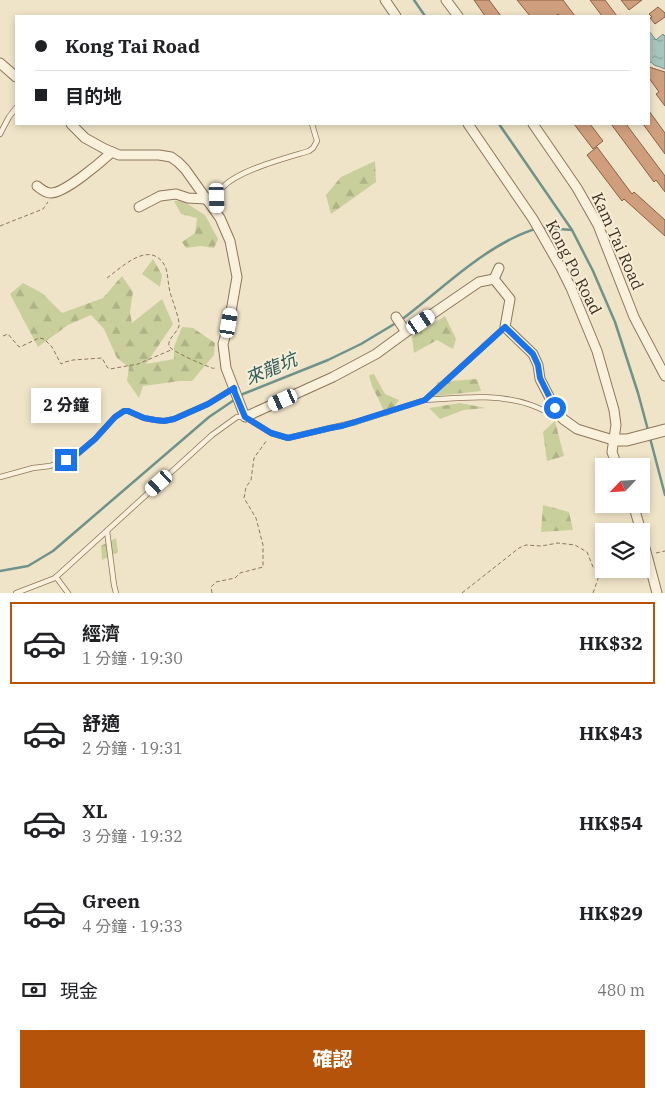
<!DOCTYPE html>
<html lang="zh-TW">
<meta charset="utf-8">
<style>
:root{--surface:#fff;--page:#f2f2f2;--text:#202124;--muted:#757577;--line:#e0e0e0;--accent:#b45309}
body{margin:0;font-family:"IBM Plex Serif","Noto Sans TC",serif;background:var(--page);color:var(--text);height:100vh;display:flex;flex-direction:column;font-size:19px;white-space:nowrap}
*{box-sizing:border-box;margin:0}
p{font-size:16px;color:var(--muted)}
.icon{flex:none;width:28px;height:28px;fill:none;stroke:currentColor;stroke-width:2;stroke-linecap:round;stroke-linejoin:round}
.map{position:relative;height:593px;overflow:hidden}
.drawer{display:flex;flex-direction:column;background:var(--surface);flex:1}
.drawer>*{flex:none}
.banner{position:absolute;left:15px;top:15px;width:635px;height:110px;border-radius:0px;box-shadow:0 2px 8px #0003;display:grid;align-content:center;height:110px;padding:0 20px;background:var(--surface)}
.needle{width:32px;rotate:245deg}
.controls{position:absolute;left:595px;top:458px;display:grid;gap:10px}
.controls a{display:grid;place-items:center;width:55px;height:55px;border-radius:0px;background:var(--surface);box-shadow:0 2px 8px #0003;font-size:25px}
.end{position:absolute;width:22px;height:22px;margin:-11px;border:6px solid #1a73e8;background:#fff;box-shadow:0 0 0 2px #fff}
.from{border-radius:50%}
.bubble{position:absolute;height:35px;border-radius:0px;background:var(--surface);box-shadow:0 2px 8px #0003;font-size:16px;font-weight:800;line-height:35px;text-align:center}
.car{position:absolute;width:15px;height:30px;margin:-15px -8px;border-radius:6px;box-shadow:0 0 4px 1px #0007;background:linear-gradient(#fff 24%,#345 0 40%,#fff 0 76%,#345 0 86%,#fff 0)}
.banner b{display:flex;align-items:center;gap:18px;height:48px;font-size:19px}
.banner b+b{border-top:1px solid var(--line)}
.banner i{width:12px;height:12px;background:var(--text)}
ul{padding:9px 0 0;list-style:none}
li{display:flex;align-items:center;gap:15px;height:82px;margin:0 10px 8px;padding:0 10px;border:2px solid transparent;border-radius:0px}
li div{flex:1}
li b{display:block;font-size:19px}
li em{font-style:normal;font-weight:800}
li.current{border-color:var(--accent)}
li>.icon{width:45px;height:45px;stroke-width:1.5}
.pay{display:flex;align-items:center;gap:12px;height:55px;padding:0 20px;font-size:19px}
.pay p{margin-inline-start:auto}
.cta{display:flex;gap:10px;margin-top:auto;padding:10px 20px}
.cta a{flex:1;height:58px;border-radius:0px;background:var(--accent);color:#fff;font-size:20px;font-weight:800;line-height:58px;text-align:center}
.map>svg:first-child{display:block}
.forest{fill:url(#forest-firs)}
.water{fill:url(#water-ripples);stroke:#6f938a}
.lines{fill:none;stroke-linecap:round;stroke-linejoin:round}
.stream{stroke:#6f938a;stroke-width:2.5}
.building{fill:#cf9f7d;stroke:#8d5f41}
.service-casing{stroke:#8d765c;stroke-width:6}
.minor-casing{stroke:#8d765c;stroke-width:11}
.tertiary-casing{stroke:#8d765c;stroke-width:13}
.path{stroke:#8d765c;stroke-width:1;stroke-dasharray:4 2.5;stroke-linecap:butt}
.service{stroke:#faf1dc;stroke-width:4.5}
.minor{stroke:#faf1dc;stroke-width:9}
.tertiary{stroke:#faf1dc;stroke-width:11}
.route{stroke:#1a73e8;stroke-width:6}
.labels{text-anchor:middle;stroke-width:4;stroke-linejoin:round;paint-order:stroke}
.street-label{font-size:16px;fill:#3d2e20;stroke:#f7eed8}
.water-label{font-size:18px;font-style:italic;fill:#2f5d5a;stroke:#f7eed8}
</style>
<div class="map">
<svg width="665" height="593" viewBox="0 0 665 593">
<defs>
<pattern id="forest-firs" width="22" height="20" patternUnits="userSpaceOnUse" patternTransform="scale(1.25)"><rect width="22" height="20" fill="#c9cf9b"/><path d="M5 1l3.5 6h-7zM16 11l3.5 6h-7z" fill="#aeb285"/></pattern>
<pattern id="water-ripples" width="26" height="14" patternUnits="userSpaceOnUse" patternTransform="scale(1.25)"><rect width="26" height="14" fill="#a9c4bc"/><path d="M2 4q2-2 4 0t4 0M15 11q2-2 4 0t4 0" fill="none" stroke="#8ba098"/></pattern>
</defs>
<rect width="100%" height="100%" fill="#f0e4c8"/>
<g class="forest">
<polygon points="375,161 376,182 331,214 326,195 341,177"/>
<polygon points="174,201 183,201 205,215 218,239 214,248 201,246 186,248 182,242 195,233 197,218 181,214"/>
<polygon points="153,259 162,275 160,287 142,274"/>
<polygon points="122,276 133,292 130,312 132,323 162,299 173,324 146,364 174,359 174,347 182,327 193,328 215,343 214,355 192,381 180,381 143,386 139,398 127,381 129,367 117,358 104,329 91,315 68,325 38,347 10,294 23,283 42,293 62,313 103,298"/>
<polygon points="445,316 456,339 453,349 437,340 414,353 412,337"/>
<polygon points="374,374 385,394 399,400 387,417 372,386 369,375"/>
<polygon points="477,379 481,391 436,396 437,382"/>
<polygon points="460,403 486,408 464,410 440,419 429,408"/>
<polygon points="555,421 564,456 547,461 543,432"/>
<polygon points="543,505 569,512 573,530 541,532"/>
<polygon points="116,538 118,552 102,560 101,546"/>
</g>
<polygon class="water" points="649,31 656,40 663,34 664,36 665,35 665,69 660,67 654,65 651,62 649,63"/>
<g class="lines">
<g class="stream">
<polyline points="414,0 425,16"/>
<polyline points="499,124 572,230 593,271 615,322 638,393 648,430"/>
<polyline points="542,228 547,228 572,230"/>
<path d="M 401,320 C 437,293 470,260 511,239 C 519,235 527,231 536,229"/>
<polyline points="650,438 665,495"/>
<polyline points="0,571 28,566 53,551 209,417 243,394 328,360 361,344 396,323"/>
</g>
</g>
<g class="building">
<polygon points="474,0 489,0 501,16 485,16"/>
<polygon points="517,0 563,0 575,16 560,16 558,14 555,16 530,16"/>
<polygon points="590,0 605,0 617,16 602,16"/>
<polygon points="621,0 642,0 629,10"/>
<polygon points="658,7 665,13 665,17 655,24 650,18 652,17 649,14"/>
<polygon points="649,67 665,72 665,106 656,94 659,92 649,78"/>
<polygon points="649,111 665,133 665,154 643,124 649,124"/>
<polygon points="574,124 590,124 603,141 593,149"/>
<polygon points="611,124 626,124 665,176 665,192 656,180 654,182"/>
<polygon points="597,147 632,194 634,192 665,220 665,236 624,199 622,201 587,155"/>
</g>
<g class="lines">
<g class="service-casing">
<g id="service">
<polyline points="0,134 9,117 16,108"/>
<path d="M 218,212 C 217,203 216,194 223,187 C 239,170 286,158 309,151 L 313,148 L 317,141 L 312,124"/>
<path d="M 425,400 C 460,398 497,393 531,405 C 540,408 550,414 559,418"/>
<polyline points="0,477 33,468 50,466 66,460 75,456 95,439 115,417 124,411 128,411 144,418 155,420 164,421 174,419 208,404 234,388"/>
<polyline points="107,531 114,585 116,593"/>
<polyline points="56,577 68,593"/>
<polyline points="16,593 55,578 212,435 237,417 245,417 271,433 288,438 356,422 425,400 505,327"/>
</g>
</g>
<g class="minor-casing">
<g id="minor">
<polyline points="385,0 396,16"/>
<polyline points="446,0 458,16"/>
<polyline points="0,63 16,77"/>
<polyline points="71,124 85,138 105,149 119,155 159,155 171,157 178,162 185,169 220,218 230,241 237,277 229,323 223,344 226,368 245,417 333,377 376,354 406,332 479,282 494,279 510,299 505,327 533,354 538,365 540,379 555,408 563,419 577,429 613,440"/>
<polyline points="468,124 533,219 561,268 571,288 597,351 614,410 616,425 612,452 617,466"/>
<polyline points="533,124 577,188 598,225 634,317 665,376"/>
<path d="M 37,186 C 41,189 45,193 51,193 C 65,193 101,162 112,152"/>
<polyline points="139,207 160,196 176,194 188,198 205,199"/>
<polyline points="494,279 499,268"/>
<polyline points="396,317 406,332"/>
<polyline points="633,504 641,531"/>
<polyline points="641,533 657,593"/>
</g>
</g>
<g class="tertiary-casing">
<polyline id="tertiary" points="613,440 627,440 665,430"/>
</g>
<g class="path">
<polyline points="0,226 43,209 48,202"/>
<path d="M 107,278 C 122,267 150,239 165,266 C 168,272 168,285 170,292 C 172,300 180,319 179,326 C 177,333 167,339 169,346 C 171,351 203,365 210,367 C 213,369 213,368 217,368"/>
<polyline points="3,336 8,334 18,346 20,347 39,338 44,339 52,347 61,364 65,362 73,360 102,358 107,367 110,369 138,364 171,350"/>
<polyline points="656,553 665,551"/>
<polyline points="212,593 211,587 216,582 235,578 240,573 263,567 263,545 256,518 244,498 246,487 251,480 254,458 267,440"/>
<polyline points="462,593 519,548 526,545 541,546 558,543 575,545 587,552 593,567 600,573"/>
<polyline points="593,593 600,573 607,569"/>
</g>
<use href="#service" class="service"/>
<use href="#minor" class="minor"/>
<use href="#tertiary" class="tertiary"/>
</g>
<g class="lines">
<polyline class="route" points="66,460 75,456 95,439 115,417 124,411 128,411 144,418 155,420 164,421 174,419 208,404 234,388 235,393 245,417 271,433 288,438 330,428 342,426 425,400 505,327 533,354 538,365 540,378 555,408"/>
</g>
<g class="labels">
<g class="street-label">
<text transform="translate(618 241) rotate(66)" y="6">Kam Tai Road</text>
<text transform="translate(574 267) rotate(63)" y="6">Kong Po Road</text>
</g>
<g class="water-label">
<text transform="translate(271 369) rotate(-23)" y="6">來龍坑</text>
</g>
</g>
</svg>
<div class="controls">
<a><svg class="needle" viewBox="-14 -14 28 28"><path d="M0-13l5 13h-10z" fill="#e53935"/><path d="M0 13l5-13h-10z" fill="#757577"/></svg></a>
<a><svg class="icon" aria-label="layers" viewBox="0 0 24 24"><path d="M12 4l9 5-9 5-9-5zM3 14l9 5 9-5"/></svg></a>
</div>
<i class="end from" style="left:555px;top:408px"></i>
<i class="end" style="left:66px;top:460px"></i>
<div class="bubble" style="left:31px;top:388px;width:70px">2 分鐘</div>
<i class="car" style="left:217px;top:198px;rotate:178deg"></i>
<i class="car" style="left:421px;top:322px;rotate:56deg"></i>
<i class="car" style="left:229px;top:323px;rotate:10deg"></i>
<i class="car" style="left:283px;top:400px;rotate:246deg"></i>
<i class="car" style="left:159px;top:483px;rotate:228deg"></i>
<div class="banner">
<b><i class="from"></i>Kong Tai Road</b>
<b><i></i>目的地</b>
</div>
</div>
<section class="drawer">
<ul>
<li class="current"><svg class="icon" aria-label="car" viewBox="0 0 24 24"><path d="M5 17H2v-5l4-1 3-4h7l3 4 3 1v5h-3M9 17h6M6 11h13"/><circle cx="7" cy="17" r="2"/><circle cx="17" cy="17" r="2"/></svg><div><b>經濟</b><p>1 分鐘 · 19:30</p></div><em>HK$32</em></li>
<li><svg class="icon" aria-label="car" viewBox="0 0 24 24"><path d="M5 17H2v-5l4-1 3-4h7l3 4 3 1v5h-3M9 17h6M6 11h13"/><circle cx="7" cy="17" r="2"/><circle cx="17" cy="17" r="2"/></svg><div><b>舒適</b><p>2 分鐘 · 19:31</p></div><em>HK$43</em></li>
<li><svg class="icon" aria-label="car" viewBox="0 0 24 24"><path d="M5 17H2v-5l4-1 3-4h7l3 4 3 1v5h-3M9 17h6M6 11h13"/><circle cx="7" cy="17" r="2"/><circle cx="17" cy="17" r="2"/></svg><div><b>XL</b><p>3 分鐘 · 19:32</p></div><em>HK$54</em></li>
<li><svg class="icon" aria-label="car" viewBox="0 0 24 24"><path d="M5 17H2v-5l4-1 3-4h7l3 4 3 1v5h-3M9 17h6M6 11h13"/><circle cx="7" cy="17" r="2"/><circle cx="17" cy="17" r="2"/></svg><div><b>Green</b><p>4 分鐘 · 19:33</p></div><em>HK$29</em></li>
</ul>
<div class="pay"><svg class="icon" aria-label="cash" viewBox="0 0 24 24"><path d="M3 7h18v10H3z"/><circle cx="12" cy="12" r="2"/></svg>現金<p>480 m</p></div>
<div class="cta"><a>確認</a></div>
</section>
